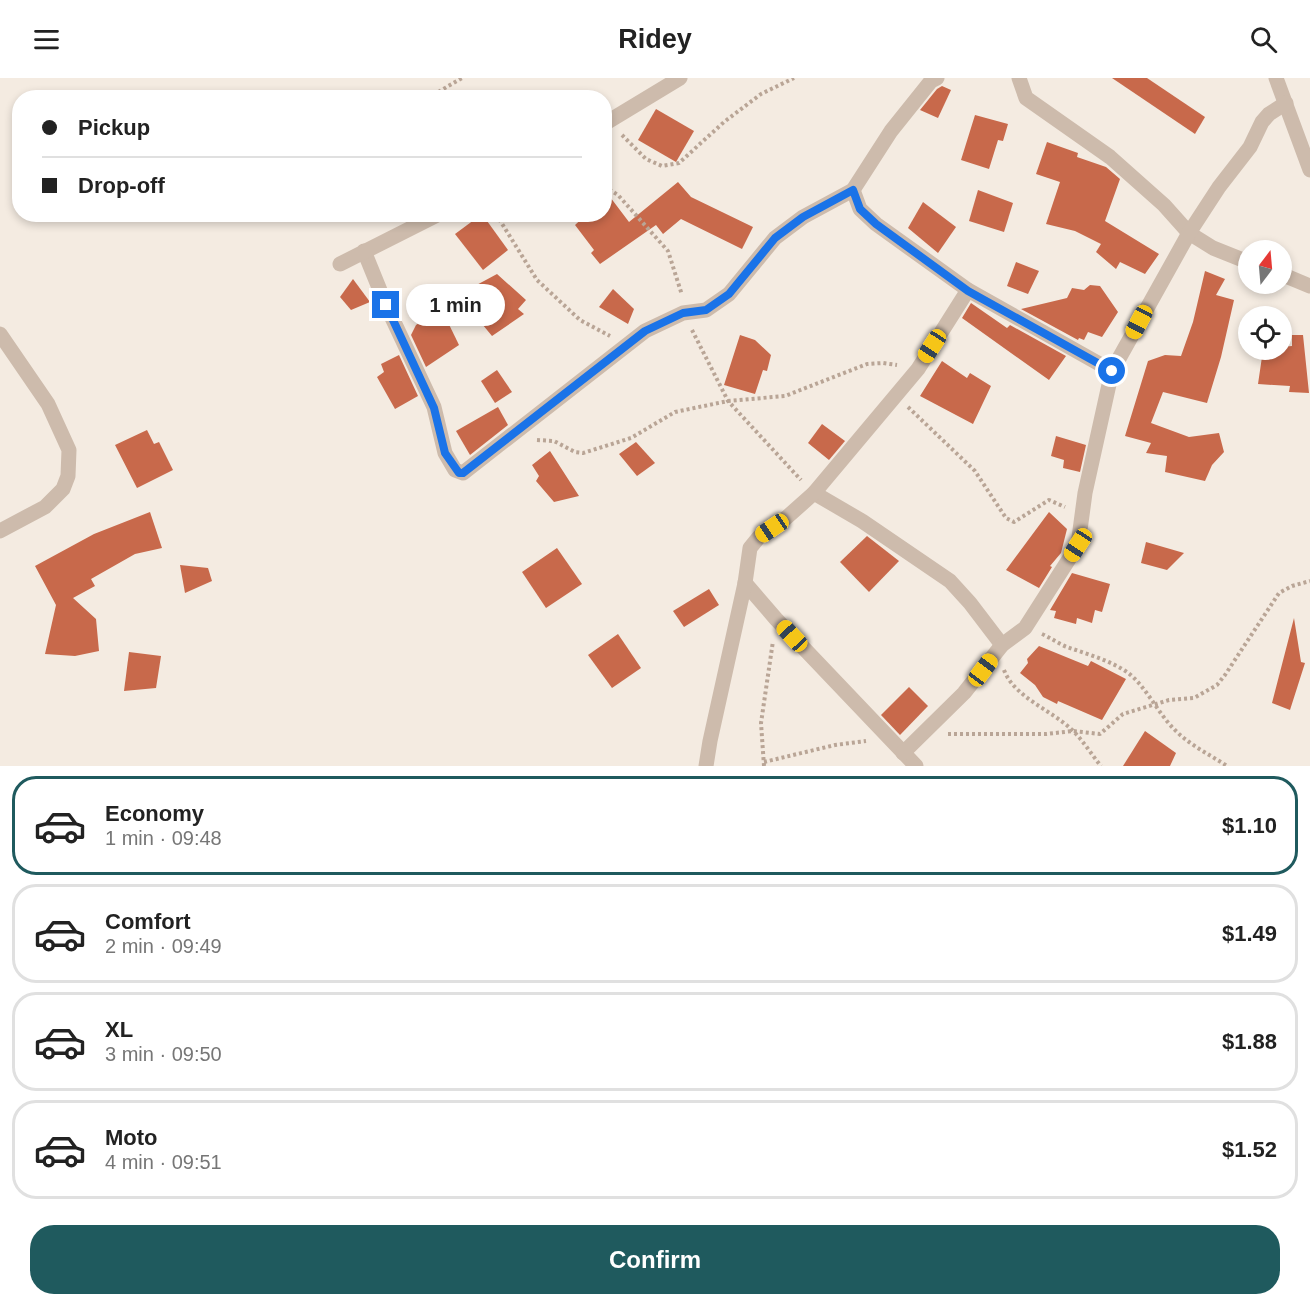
<!DOCTYPE html>
<meta charset="utf-8">
<style>
:root{--surface:#fff;--page:#f2f2f2;--text:#222;--muted:#767676;--line:#e0e0e0;--accent:#1f5a5e}
body{margin:0;font-family:Arial,sans-serif;background:var(--page);color:var(--text);height:100vh;display:flex;flex-direction:column;font-size:22px;white-space:nowrap}
*{box-sizing:border-box;margin:0}
p{font-size:20px;color:var(--muted)}
.icon{flex:none;width:33px;height:33px;fill:none;stroke:currentColor;stroke-width:2;stroke-linecap:round;stroke-linejoin:round}
.map{position:relative;height:688px;overflow:hidden}
.panel{display:flex;flex-direction:column;background:var(--surface);flex:1}
.panel>*{flex:none}
.banner{position:absolute;left:12px;top:12px;width:600px;height:132px;border-radius:24px;box-shadow:0 3px 9px #0003;display:grid;align-content:center;height:132px;padding:0 30px;background:var(--surface)}
.needle{width:39px;rotate:16deg}
.fabs{position:absolute;left:1238px;top:162px;display:grid;gap:12px}
.fabs a{display:grid;place-items:center;width:54px;height:54px;border-radius:50%;background:var(--surface);box-shadow:0 3px 9px #0003;font-size:30px}
.end{position:absolute;width:27px;height:27px;margin:-14px;border:8px solid #1a73e8;background:#fff;box-shadow:0 0 0 3px #fff}
.from{border-radius:50%}
.bubble{position:absolute;height:42px;border-radius:21px;background:var(--surface);box-shadow:0 3px 9px #0003;font-size:20px;font-weight:700;line-height:42px;text-align:center}
.car{position:absolute;width:18px;height:36px;margin:-18px -9px;border-radius:8px;box-shadow:0 0 4px 2px #0007;background:linear-gradient(#f5c518 24%,#345 0 40%,#f5c518 0 76%,#345 0 86%,#f5c518 0)}
.banner b{display:flex;align-items:center;gap:21px;height:57px;font-size:22px}
.banner b+b{border-top:2px solid var(--line)}
.banner i{width:15px;height:15px;background:var(--text)}
ul{padding:10px 0 0;list-style:none}
li{display:flex;align-items:center;gap:18px;height:99px;margin:0 12px 9px;padding:0 18px;border:3px solid var(--line);border-radius:24px}
li div{flex:1}
li b{display:block;font-size:22px}
li em{font-style:normal;font-weight:700}
li.active{border-color:var(--accent)}
li>.icon{width:54px;height:54px;stroke-width:1.5}
.action{display:flex;gap:12px;margin-top:auto;padding:12px 30px}
.action a{flex:1;height:69px;border-radius:24px;background:var(--accent);color:#fff;font-size:24px;font-weight:700;line-height:69px;text-align:center}
header{display:flex;justify-content:space-between;align-items:center;height:78px;padding:0 30px;background:var(--surface);font-size:27px;font-weight:700}
.map>svg:first-child{display:block}
.building{fill:#c8694b}
.lines{fill:none;stroke-linecap:round;stroke-linejoin:round}
.path{stroke:#b9a596;stroke-width:4;stroke-dasharray:3 3;stroke-linecap:butt}
.minor{stroke:#cdbbac;stroke-width:15}
.route{stroke:#1a73e8;stroke-width:8}
</style>
<header><svg class="icon" aria-label="menu" viewBox="0 0 24 24"><path d="M4 6h16M4 12h16M4 18h16"/></svg>Ridey<svg class="icon" aria-label="search" viewBox="0 0 24 24"><circle cx="10" cy="10" r="6"/><path d="M15 15l6 6"/></svg></header>
<div class="map">
<svg width="1310" height="688" viewBox="0 0 1310 688">
<rect width="100%" height="100%" fill="#f4ebe1"/>
<g class="building">
<polygon points="1112,0 1147,0 1205,39 1195,56"/>
<polygon points="942,8 951,12 938,40 920,32 937,11"/>
<polygon points="656,31 694,53 676,84 638,62"/>
<polygon points="975,37 1008,46 1003,63 998,62 989,91 961,82"/>
<polygon points="1047,64 1078,75 1077,79 1106,89 1120,101 1105,143 1159,176 1145,196 1120,184 1116,191 1096,174 1101,166 1075,153 1046,146 1060,104 1036,96"/>
<polygon points="678,104 691,119 753,149 742,171 681,141 663,156 656,147 600,186 591,175 594,172 575,147 587,136 604,136 604,111 629,144"/>
<polygon points="978,112 1013,125 1004,154 969,143"/>
<polygon points="923,124 956,149 938,175 908,150"/>
<polygon points="482,136 508,172 483,192 455,156"/>
<polygon points="1016,184 1039,193 1028,216 1007,208"/>
<polygon points="1205,193 1225,201 1216,217 1234,222 1221,279 1207,325 1163,314 1151,345 1189,359 1219,355 1224,374 1212,387 1205,403 1165,394 1167,378 1146,375 1151,365 1125,358 1148,283 1165,277 1181,278 1193,244"/>
<polygon points="497,196 526,222 518,231 524,236 492,258 458,217"/>
<polygon points="353,201 370,224 351,232 340,219"/>
<polygon points="1090,207 1100,208 1118,234 1102,259 1088,254 1084,262 1079,260 1078,262 1021,231 1067,220 1072,210 1084,212"/>
<polygon points="613,211 634,231 628,246 599,229"/>
<polygon points="971,225 1007,250 1010,247 1066,278 1049,302 962,240"/>
<polygon points="441,230 459,267 426,289 411,257 416,247"/>
<polygon points="740,257 755,262 771,277 767,293 763,292 755,316 724,307"/>
<polygon points="1292,257 1303,257 1309,315 1289,314 1290,308 1258,306 1263,272 1281,272 1281,269 1292,268"/>
<polygon points="399,277 418,318 395,331 377,299 384,294 381,286"/>
<polygon points="942,283 967,300 970,295 991,308 973,346 920,318"/>
<polygon points="497,292 512,314 495,325 481,303"/>
<polygon points="498,329 508,347 470,377 456,353"/>
<polygon points="822,346 845,363 829,382 808,365"/>
<polygon points="147,352 154,366 159,364 173,392 137,410 115,367"/>
<polygon points="1056,358 1086,367 1080,394 1063,390 1064,382 1051,378"/>
<polygon points="636,364 655,385 637,398 619,376"/>
<polygon points="550,373 579,418 554,424 536,403 539,398 532,387"/>
<polygon points="150,434 162,470 135,476 91,501 95,508 73,520 96,541 99,573 75,578 45,576 56,527 35,488 94,456"/>
<polygon points="1049,434 1067,451 1061,475 1050,488 1052,489 1039,510 1006,492"/>
<polygon points="867,458 899,483 869,514 840,484"/>
<polygon points="1146,464 1184,475 1167,492 1141,485"/>
<polygon points="557,470 582,506 546,530 522,494"/>
<polygon points="180,487 208,490 212,503 185,515"/>
<polygon points="1072,495 1110,506 1102,534 1095,532 1092,545 1077,540 1076,546 1054,540 1056,533 1050,532"/>
<polygon points="709,511 719,527 684,549 673,533"/>
<polygon points="1294,540 1301,584 1305,585 1290,632 1272,625"/>
<polygon points="618,556 641,590 612,610 588,577"/>
<polygon points="1039,568 1088,588 1091,583 1126,601 1102,642 1058,623 1057,626 1043,619 1035,607 1020,595 1028,585 1027,581"/>
<polygon points="129,574 161,578 156,610 124,613"/>
<polygon points="909,609 928,628 900,657 881,637"/>
<polygon points="1145,653 1176,675 1170,688 1123,688"/>
</g>
<g class="lines">
<g class="path">
<polyline points="428,20 462,0"/>
<polyline points="622,57 646,81 662,88 679,85 724,44 761,16 794,0"/>
<polyline points="604,108 618,117 668,173 682,217"/>
<polyline points="496,136 537,202 580,242 610,258"/>
<polyline points="692,252 728,323 801,402"/>
<polyline points="908,329 975,393 1006,440 1014,444 1049,422 1065,429"/>
<polyline points="537,362 554,363 575,374 583,375 631,360 675,334 728,323 785,318 867,286 883,285 897,287"/>
<path d="M 1042,556 C 1051,560 1059,566 1067,569 C 1087,576 1109,582 1127,594 C 1146,608 1157,634 1174,651 C 1189,667 1209,676 1227,688"/>
<path d="M 1004,592 C 1014,619 1051,632 1071,651 C 1083,662 1091,676 1101,688"/>
<polyline points="948,656 1046,656 1073,653 1100,656 1123,636 1169,622 1194,620 1217,607 1225,597 1279,515 1292,508 1310,503"/>
<polyline points="764,684 835,667 866,663"/>
<polyline points="764,688 761,645 773,563"/>
</g>
<g class="minor">
<polyline points="1019,0 1026,20 1110,79 1164,127 1189,155 1213,170 1248,184"/>
<polyline points="1276,0 1310,92"/>
<polyline points="604,46 680,0"/>
<polyline points="853,112 860,131 876,146 968,212 1112,293"/>
<polyline points="364,173 386,227 434,329 445,375 455,392 463,395 645,253 683,235 706,232 729,216 775,160 803,139 853,112 891,53 931,3 937,0"/>
<polyline points="340,186 439,136"/>
<polyline points="1281,196 1310,208"/>
<polyline points="0,256 48,326 69,372 68,398 63,411 45,429 0,453"/>
<polyline points="814,415 862,443 950,503 970,525 1002,567"/>
<polyline points="745,505 776,541 916,688"/>
<polyline points="903,675 964,615 1002,567 1025,550 1078,467 1085,415 1112,293 1189,155 1219,109 1250,69 1262,44 1269,36 1286,25"/>
<polyline points="706,688 710,663 745,505 750,470 759,459 786,440 814,415 918,291 968,212"/>
</g>
</g>
<g class="lines">
<polyline class="route" points="386,227 434,330 445,375 459,395 463,395 645,253 683,235 706,232 729,216 775,160 803,139 853,112 860,131 876,146 968,213 1112,293"/>
</g>
</svg>
<div class="fabs">
<a><svg class="needle" viewBox="-14 -14 28 28"><path d="M0-13l5 13h-10z" fill="#e53935"/><path d="M0 13l5-13h-10z" fill="#767676"/></svg></a>
<a><svg class="icon" aria-label="locate" viewBox="0 0 24 24"><circle cx="12" cy="12" r="6"/><path d="M12 2v4M12 18v4M2 12h4M18 12h4"/></svg></a>
</div>
<i class="end from" style="left:1112px;top:293px"></i>
<i class="end" style="left:386px;top:227px"></i>
<div class="bubble" style="left:406px;top:206px;width:99px">1 min</div>
<i class="car" style="left:1139px;top:244px;rotate:208deg"></i>
<i class="car" style="left:932px;top:268px;rotate:213deg"></i>
<i class="car" style="left:772px;top:450px;rotate:236deg"></i>
<i class="car" style="left:1078px;top:467px;rotate:213deg"></i>
<i class="car" style="left:792px;top:558px;rotate:317deg"></i>
<i class="car" style="left:983px;top:592px;rotate:37deg"></i>
<div class="banner">
<b><i class="from"></i>Pickup</b>
<b><i></i>Drop-off</b>
</div>
</div>
<section class="panel">
<ul>
<li class="active"><svg class="icon" aria-label="car" viewBox="0 0 24 24"><path d="M5 17H2v-5l4-1 3-4h7l3 4 3 1v5h-3M9 17h6M6 11h13"/><circle cx="7" cy="17" r="2"/><circle cx="17" cy="17" r="2"/></svg><div><b>Economy</b><p>1 min · 09:48</p></div><em>$1.10</em></li>
<li><svg class="icon" aria-label="car" viewBox="0 0 24 24"><path d="M5 17H2v-5l4-1 3-4h7l3 4 3 1v5h-3M9 17h6M6 11h13"/><circle cx="7" cy="17" r="2"/><circle cx="17" cy="17" r="2"/></svg><div><b>Comfort</b><p>2 min · 09:49</p></div><em>$1.49</em></li>
<li><svg class="icon" aria-label="car" viewBox="0 0 24 24"><path d="M5 17H2v-5l4-1 3-4h7l3 4 3 1v5h-3M9 17h6M6 11h13"/><circle cx="7" cy="17" r="2"/><circle cx="17" cy="17" r="2"/></svg><div><b>XL</b><p>3 min · 09:50</p></div><em>$1.88</em></li>
<li><svg class="icon" aria-label="car" viewBox="0 0 24 24"><path d="M5 17H2v-5l4-1 3-4h7l3 4 3 1v5h-3M9 17h6M6 11h13"/><circle cx="7" cy="17" r="2"/><circle cx="17" cy="17" r="2"/></svg><div><b>Moto</b><p>4 min · 09:51</p></div><em>$1.52</em></li>
</ul>
<div class="action"><a>Confirm</a></div>
</section>
